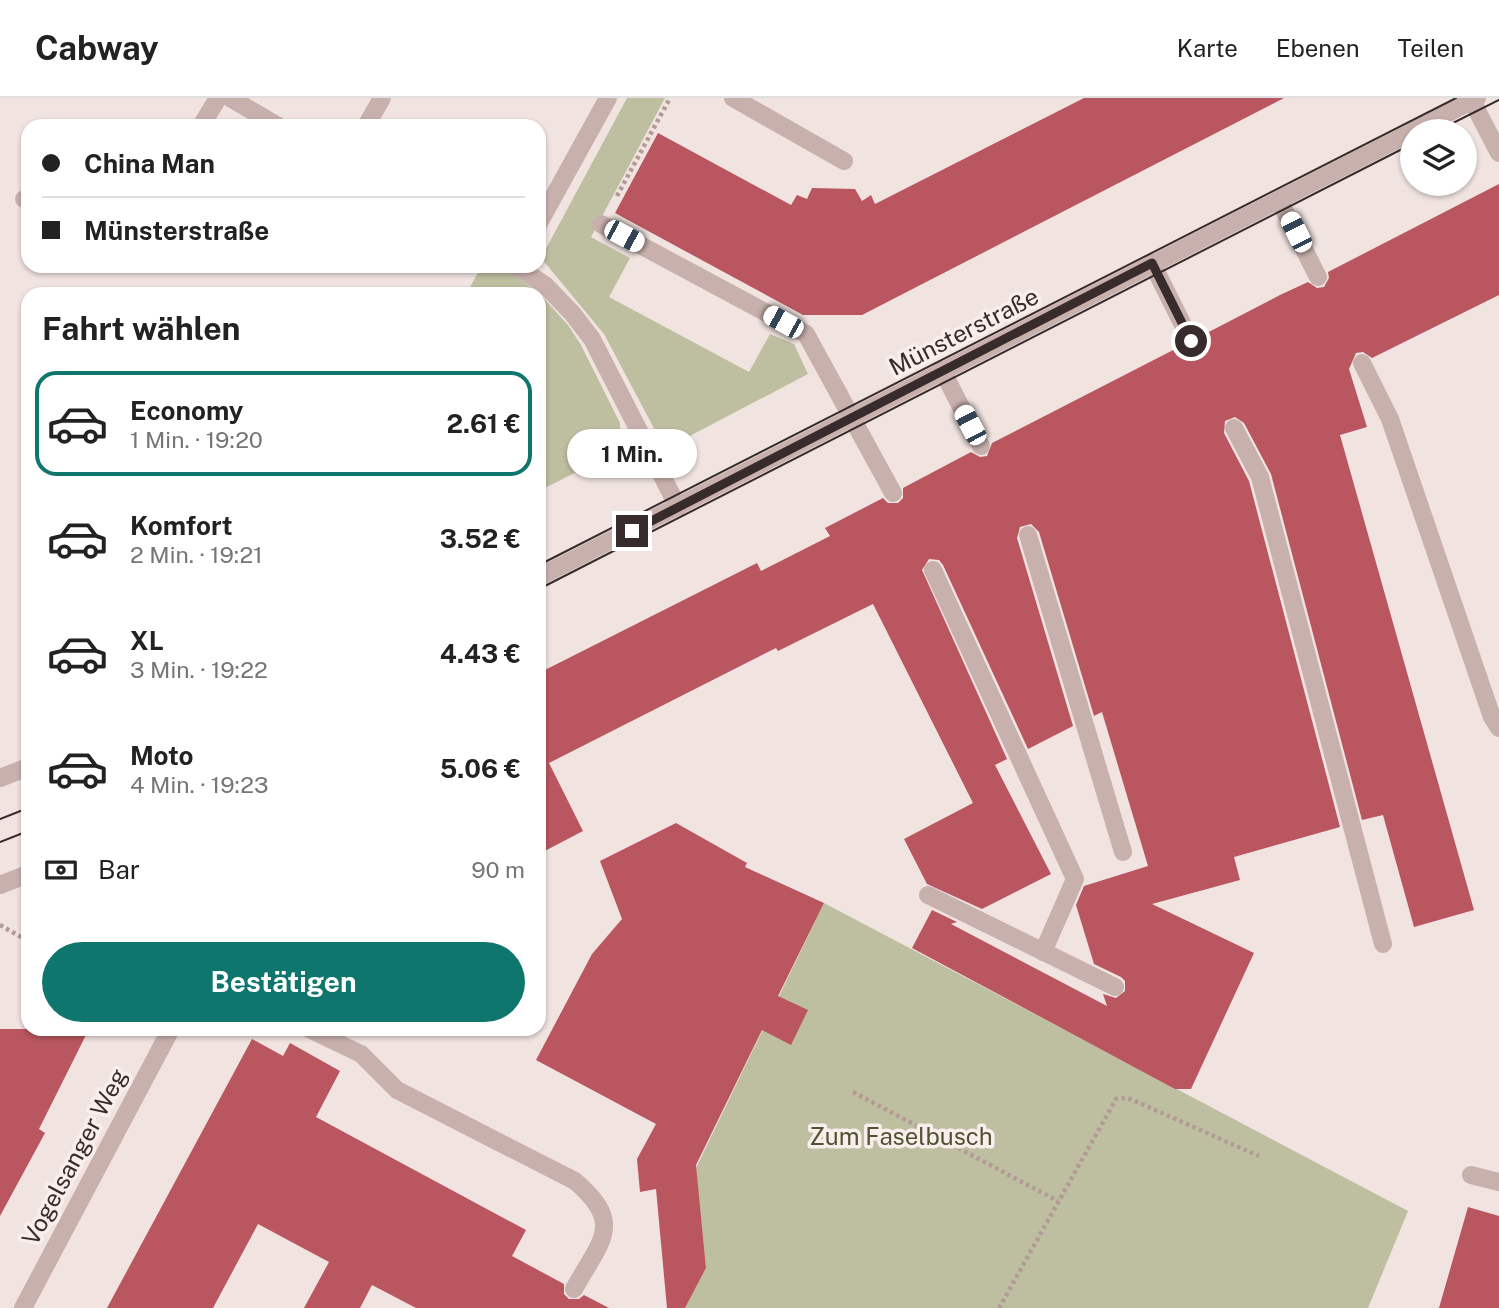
<!DOCTYPE html>
<html lang="de">
<meta charset="utf-8">
<style>
:root{--surface:#fff;--page:#f6f6f6;--text:#222;--muted:#767676;--line:#e0e0e0;--accent:#0f766e}
body{margin:0;font-family:"Public Sans",sans-serif;background:var(--page);color:var(--text);height:100vh;display:flex;flex-direction:column;font-size:26px;white-space:nowrap}
*{box-sizing:border-box;margin:0}
p{font-size:23px;color:var(--muted)}
.icon{flex:none;width:38px;height:38px;fill:none;stroke:currentColor;stroke-width:2;stroke-linecap:round;stroke-linejoin:round}
.map{position:relative;flex:1;overflow:hidden}
.drawer{position:absolute;left:21px;top:189px;width:525px;height:749px;display:flex;flex-direction:column;background:var(--surface);border-radius:21px;box-shadow:0 2px 5px #0004}
.drawer>*{flex:none}
.guide{position:absolute;left:21px;top:21px;width:525px;height:154px;border-radius:21px;box-shadow:0 2px 5px #0004;display:grid;align-content:center;height:154px;padding:0 21px;background:var(--surface)}
.tools{position:absolute;left:1400px;top:21px;display:grid;gap:14px}
.tools a{display:grid;place-items:center;width:77px;height:77px;border-radius:50%;background:var(--surface);box-shadow:0 2px 5px #0004;font-size:35px}
.end{position:absolute;width:32px;height:32px;margin:-16px;border:9px solid #372b2b;background:#fff;box-shadow:0 0 0 4px #fff}
.from{border-radius:50%}
.bubble{position:absolute;height:49px;border-radius:24px;background:var(--surface);box-shadow:0 2px 5px #0004;font-size:23px;font-weight:700;line-height:49px;text-align:center}
.car{position:absolute;width:21px;height:42px;margin:-21px -10px;border-radius:9px;box-shadow:0 0 5px 2px #0007;background:linear-gradient(#fff 24%,#345 0 40%,#fff 0 76%,#345 0 86%,#fff 0)}
.guide b{display:flex;align-items:center;gap:24px;height:66px;font-size:26px}
.guide b+b{border-top:2px solid var(--line)}
.guide i{width:18px;height:18px;background:var(--text)}
ul{padding:0;list-style:none}
li{display:flex;align-items:center;gap:21px;height:105px;margin:0 14px 10px;padding:0 7px;border:4px solid transparent;border-radius:21px}
li div{flex:1}
li b{display:block;font-size:26px}
li em{font-style:normal;font-weight:700}
li.selected{border-color:var(--accent)}
li>.icon{width:63px;height:63px;stroke-width:1.5}
h2{padding:0 21px;font-size:32px;line-height:84px}
.pay{display:flex;align-items:center;gap:18px;height:77px;padding:0 21px;font-size:26px}
.pay p{margin-inline-start:auto}
.button{display:flex;gap:14px;margin-top:auto;padding:14px 21px}
.button a{flex:1;height:80px;border-radius:42px;background:var(--accent);color:#fff;font-size:28px;font-weight:700;line-height:80px;text-align:center}
header{display:flex;align-items:center;gap:42px;box-sizing:border-box;height:98px;padding:0 35px;background:var(--surface);border-bottom:2px solid var(--line)}
header strong{font-size:33px}
nav{display:flex;gap:38px;margin-inline-start:auto;font-size:24px}
.map>svg:first-child{display:block}
.green{fill:#bebea1}
.building{fill:#b9565f}
.lines{fill:none;stroke-linecap:round;stroke-linejoin:round}
.path{stroke:#b39a97;stroke-width:4.5;stroke-dasharray:3.5 3.5;stroke-linecap:butt}
.service{stroke:#c8b0ad;stroke-width:18}
.minor{stroke:#c8b0ad;stroke-width:18}
.tertiary{stroke:#c8b0ad;stroke-width:18}
.tram{stroke:#372b2b;stroke-width:2}
.route{stroke:#372b2b;stroke-width:9}
.labels{text-anchor:middle;stroke-width:7;stroke-linejoin:round;paint-order:stroke}
.street-label{font-size:24px;fill:#372b2b;stroke:#f8efec}
.park-label{font-size:24px;fill:#515231;stroke:#f8efec}
</style>
<header>
<strong>Cabway</strong>
<nav><a>Karte</a><a>Ebenen</a><a>Teilen</a></nav>
</header>
<div class="map">
<svg width="1499" height="1210" viewBox="0 0 1499 1210">
<rect width="100%" height="100%" fill="#f0e3e0"/>
<g class="green">
<polygon points="627,0 665,0 591,139 630,160 609,199 749,274 770,236 794,246 808,276 665,351 604,236 541,160"/>
<polygon points="482,168 502,168 539,195 568,227 581,247 620,325 621,344 614,355 539,393 539,196 466,196"/>
<polygon points="824,805 1408,1113 1368,1210 685,1210 706,1170 696,1070"/>
</g>
<g class="building">
<polygon points="1084,0 1284,0 862,217 803,217 615,115 658,35 791,107 797,97 807,101 812,90 855,91 862,103 871,97 875,106"/>
<polygon points="1499,86 1499,197 1372,260 1363,254 1356,255 1349,271 1367,329 1340,337 1474,812 1414,829 1383,717 1362,722 1271,376 1244,325 1235,319 1225,323 1224,335 1249,383 1340,729 1234,759 1240,782 1152,806 1254,855 1191,991 1175,991 912,850 932,812 957,824 951,826 1107,908 1103,896 1116,900 1125,893 1125,883 1121,879 1094,866 1076,807 1084,788 1148,768 1102,614 1094,618 1039,434 1031,426 1020,429 1017,440 1073,628 1028,651 943,467 939,462 929,461 922,472 1007,661 995,667 1051,776 982,811 927,786 904,741 973,705 873,506 778,553 776,550 549,665 583,733 539,756 539,575 757,465 761,473 830,438 825,430 883,400 888,405 898,405 903,400 903,390 971,354 980,359 987,358 992,345 1181,248 1190,254 1197,253 1202,244 1201,238 1280,197 1308,184 1317,190 1324,189 1329,180 1328,174"/>
<polygon points="676,725 747,765 745,769 824,805 778,898 808,912 791,947 762,932 696,1067 706,1170 685,1210 667,1210 656,1091 640,1094 637,1061 656,1026 536,962 592,856 622,821 600,763"/>
<polygon points="0,931 89,931 39,1031 45,1035 0,1118"/>
<polygon points="252,941 283,958 290,945 340,973 316,1019 526,1132 512,1158 564,1186 564,1196 569,1201 579,1201 584,1197 609,1210 416,1210 372,1187 360,1210 304,1210 329,1164 258,1126 213,1210 107,1210"/>
<polygon points="1468,1109 1499,1118 1499,1210 1439,1210"/>
</g>
<g class="lines">
<g class="path">
<polyline points="617,98 670,0"/>
<polyline points="0,827 28,843"/>
<polyline points="853,994 1058,1103"/>
<polyline points="999,1210 1116,1001 1128,1000 1259,1058"/>
</g>
<g class="service">
<polyline points="733,0 844,63"/>
<polyline points="1472,3 1499,55"/>
<polyline points="201,28 218,0"/>
<polyline points="366,28 382,0"/>
<polyline points="24,101 28,103"/>
<polyline points="1279,102 1318,179"/>
<polyline points="601,126 806,236 893,395"/>
<polyline points="1152,165 1191,243"/>
<polyline points="1362,265 1390,321 1492,619 1499,630"/>
<polyline points="942,272 981,348"/>
<polyline points="1234,330 1260,379 1383,846"/>
<polyline points="1028,437 1123,754"/>
<polyline points="933,472 1075,781 1043,854"/>
<polyline points="928,797 1115,889"/>
<path d="M 309,931 L 361,956 L 397,992 L 575,1083 C 625,1126 601,1142 574,1191"/>
<polyline points="1471,1077 1499,1084"/>
</g>
<g class="minor">
<polyline points="230,0 278,28"/>
<polyline points="539,125 608,0"/>
<polyline points="516,168 545,187 572,215 592,241 678,409"/>
</g>
<g class="tertiary">
<polyline points="1413,33 1477,0"/>
<polyline points="539,479 1412,34"/>
<polyline points="0,680 28,669"/>
<polyline points="0,787 28,776"/>
<polyline points="23,1210 171,931"/>
</g>
<g class="tram">
<polyline points="1437,33 1499,2"/>
<polyline points="539,467 1456,0"/>
<polyline points="539,491 1412,46"/>
<polyline points="0,721 28,710"/>
<polyline points="0,744 28,733"/>
</g>
</g>
<g class="lines">
<polyline class="route" points="632,433 1152,165 1191,243"/>
</g>
<g class="labels">
<g class="street-label">
<text transform="translate(964 234) rotate(-27)" y="8">Münsterstraße</text>
<text transform="translate(75 1059) rotate(-62)" y="8">Vogelsanger Weg</text>
</g>
<g class="park-label">
<text x="901" y="1047">Zum Faselbusch</text>
</g>
</g>
</svg>
<div class="tools">
<a><svg class="icon" aria-label="layers" viewBox="0 0 24 24"><path d="M12 4l9 5-9 5-9-5zM3 14l9 5 9-5"/></svg></a>
</div>
<i class="end from" style="left:1191px;top:243px"></i>
<i class="end" style="left:632px;top:433px"></i>
<div class="bubble" style="left:567px;top:331px;width:130px">1 Min.</div>
<i class="car" style="left:1296px;top:134px;rotate:333deg"></i>
<i class="car" style="left:624px;top:138px;rotate:118deg"></i>
<i class="car" style="left:783px;top:224px;rotate:299deg"></i>
<i class="car" style="left:970px;top:327px;rotate:332deg"></i>
<div class="guide">
<b><i class="from"></i>China Man</b>
<b><i></i>Münsterstraße</b>
</div>
<section class="drawer">
<h2>Fahrt wählen</h2>
<ul>
<li class="selected"><svg class="icon" aria-label="car" viewBox="0 0 24 24"><path d="M5 17H2v-5l4-1 3-4h7l3 4 3 1v5h-3M9 17h6M6 11h13"/><circle cx="7" cy="17" r="2"/><circle cx="17" cy="17" r="2"/></svg><div><b>Economy</b><p>1 Min. · 19:20</p></div><em>2.61 €</em></li>
<li><svg class="icon" aria-label="car" viewBox="0 0 24 24"><path d="M5 17H2v-5l4-1 3-4h7l3 4 3 1v5h-3M9 17h6M6 11h13"/><circle cx="7" cy="17" r="2"/><circle cx="17" cy="17" r="2"/></svg><div><b>Komfort</b><p>2 Min. · 19:21</p></div><em>3.52 €</em></li>
<li><svg class="icon" aria-label="car" viewBox="0 0 24 24"><path d="M5 17H2v-5l4-1 3-4h7l3 4 3 1v5h-3M9 17h6M6 11h13"/><circle cx="7" cy="17" r="2"/><circle cx="17" cy="17" r="2"/></svg><div><b>XL</b><p>3 Min. · 19:22</p></div><em>4.43 €</em></li>
<li><svg class="icon" aria-label="car" viewBox="0 0 24 24"><path d="M5 17H2v-5l4-1 3-4h7l3 4 3 1v5h-3M9 17h6M6 11h13"/><circle cx="7" cy="17" r="2"/><circle cx="17" cy="17" r="2"/></svg><div><b>Moto</b><p>4 Min. · 19:23</p></div><em>5.06 €</em></li>
</ul>
<div class="pay"><svg class="icon" aria-label="cash" viewBox="0 0 24 24"><path d="M3 7h18v10H3z"/><circle cx="12" cy="12" r="2"/></svg>Bar<p>90 m</p></div>
<div class="button"><a>Bestätigen</a></div>
</section>
</div>
